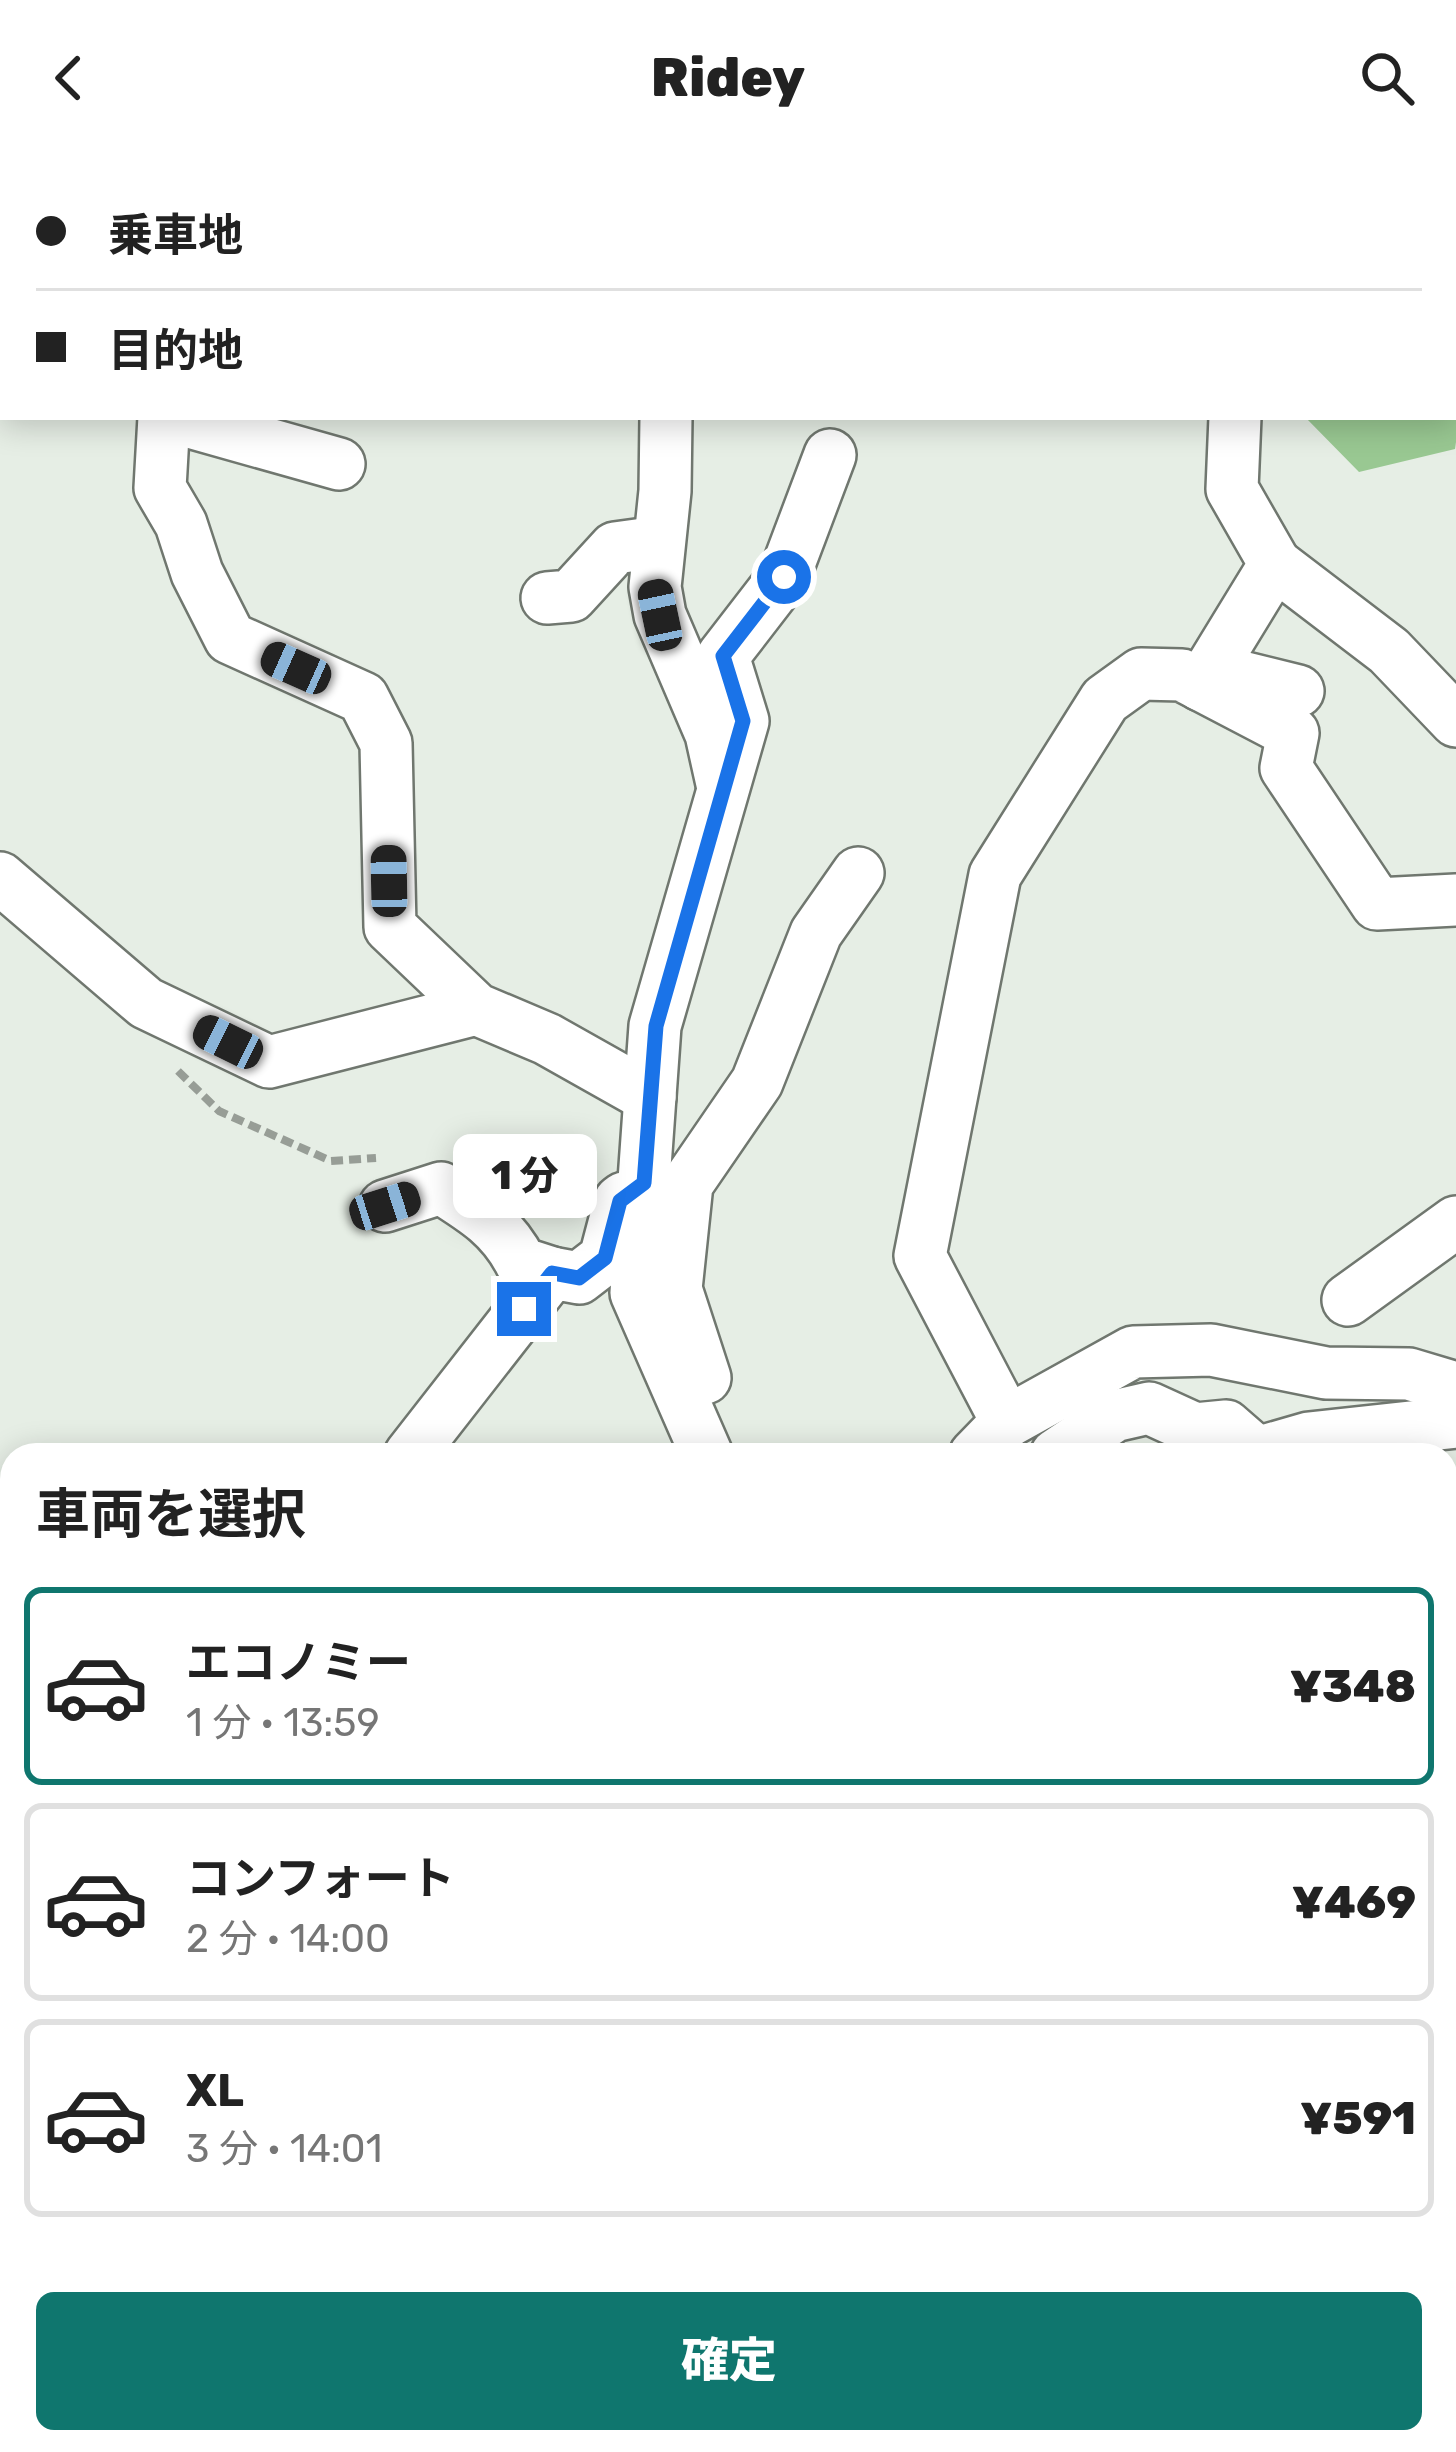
<!DOCTYPE html>
<html lang="ja">
<meta charset="utf-8">
<style>
:root{--surface:#fff;--page:#f6f6f6;--text:#222;--muted:#767676;--line:#e0e0e0;--accent:#0f766e}
body{margin:0;font-family:Rubik,"Noto Sans JP",sans-serif;background:var(--page);color:var(--text);height:100vh;display:flex;flex-direction:column;font-size:45px;white-space:nowrap}
*{box-sizing:border-box;margin:0}
p{font-size:39px;color:var(--muted)}
.icon{flex:none;width:66px;height:66px;fill:none;stroke:currentColor;stroke-width:2;stroke-linecap:round;stroke-linejoin:round}
.map{position:relative;flex:1;overflow:hidden}
.drawer{position:absolute;left:0px;top:1287px;width:1458px;height:1011px;display:flex;flex-direction:column;background:var(--surface);border-radius:36px 36px 0 0;box-shadow:0 6px 30px #0003}
.drawer>*{flex:none}
.banner{position:absolute;left:0px;top:0px;width:1458px;height:264px;box-shadow:0 6px 30px #0003;display:grid;align-content:center;height:264px;padding:0 36px;background:var(--surface)}
.end{position:absolute;width:54px;height:54px;margin:-27px;border:15px solid #1a73e8;background:#fff;box-shadow:0 0 0 6px #fff}
.from{border-radius:50%}
.bubble{position:absolute;height:84px;border-radius:18px;background:var(--surface);box-shadow:0 6px 30px #0003;font-size:39px;font-weight:800;line-height:84px;text-align:center}
.car{position:absolute;width:36px;height:72px;margin:-36px -18px;border-radius:15px;box-shadow:0 0 9px 3px #0007;background:linear-gradient(#222 24%,#8ab4d8 0 40%,#222 0 76%,#8ab4d8 0 86%,#222 0)}
.banner b{display:flex;align-items:center;gap:42px;height:114px;font-size:45px}
.banner b+b{border-top:3px solid var(--line)}
.banner i{width:30px;height:30px;background:var(--text)}
ul{padding:0;list-style:none}
li{display:flex;align-items:center;gap:36px;height:198px;margin:0 24px 18px;padding:0 12px;border:6px solid var(--line);border-radius:18px}
li div{flex:1}
li b{display:block;font-size:45px}
li em{font-style:normal;font-weight:800}
li.on{border-color:var(--accent)}
li>.icon{width:108px;height:108px;stroke-width:1.5}
h2{padding:0 36px;font-size:54px;line-height:144px}
.action{display:flex;gap:24px;margin-top:auto;padding:24px 36px}
.action a{flex:1;height:138px;border-radius:18px;background:var(--accent);color:#fff;font-size:48px;font-weight:800;line-height:138px;text-align:center}
header{display:flex;justify-content:space-between;align-items:center;height:156px;padding:0 36px;background:var(--surface);font-size:54px;font-weight:800}
.map>svg:first-child{display:block}
.forest{fill:#99c892}
.lines{fill:none;stroke-linecap:round;stroke-linejoin:round}
.minor-casing{stroke:#70776f;stroke-width:56}
.path{stroke:#979d96;stroke-width:8;stroke-dasharray:12 6;stroke-linecap:butt}
.minor{stroke:#fff;stroke-width:51}
.route{stroke:#1a73e8;stroke-width:15}
</style>
<header><svg class="icon" aria-label="back" viewBox="0 0 24 24"><path d="M15 5l-7 7 7 7"/></svg>Ridey<svg class="icon" aria-label="search" viewBox="0 0 24 24"><circle cx="10" cy="10" r="6"/><path d="M15 15l6 6"/></svg></header>
<div class="map">
<svg width="1456" height="2296" viewBox="0 0 1456 2296">
<rect width="100%" height="100%" fill="#e6eee5"/>
<g class="forest">
<polygon points="1094,0 1456,0 1456,286 1455,293 1359,316 1305,261 1455,261 1455,3"/>
<polygon points="1446,1637 1456,1654 1456,1987 1446,1978"/>
</g>
<g class="lines">
<g class="minor-casing">
<g id="minor">
<polyline points="220,0 223,3"/>
<polyline points="1255,0 1255,3"/>
<polyline points="371,3 373,0"/>
<polyline points="792,3 795,0"/>
<polyline points="164,261 160,332 181,368 197,417 230,482 363,542 386,587 390,771 476,853 547,883 650,941"/>
<polyline points="172,261 339,308"/>
<polyline points="666,261 665,335 655,431 660,459 711,578 723,632"/>
<polyline points="1275,408 1389,495 1456,565"/>
<polyline points="547,442 571,440 615,392 659,386"/>
<polyline points="1217,515 1298,535"/>
<polyline points="1201,529 1275,408 1232,333 1235,261"/>
<polyline points="0,722 146,847 269,906 476,853"/>
<path d="M 385,1050 L 441,1032 C 476,1054 502,1070 521,1107 L 552,1117"/>
<polyline points="1348,1144 1456,1066"/>
<polyline points="705,1222 676,1133 687,1028 757,926 816,777 858,717"/>
<polyline points="1007,1266 920,1100 995,719 1105,544 1141,518 1182,519 1293,577 1286,612 1377,748 1456,744"/>
<polyline points="410,1299 552,1117 579,1122 605,1102 620,1045 624,1042"/>
<polyline points="707,1299 636,1137 655,870 743,565 723,500 784,421 830,299"/>
<polyline points="975,1299 1007,1266 1133,1196 1211,1194 1326,1217 1409,1218 1456,1232"/>
<polyline points="1056,1299 1114,1260 1149,1252 1195,1273 1226,1270 1257,1297"/>
<polyline points="1250,1299 1309,1282 1456,1266"/>
<polyline points="0,1548 12,1547"/>
<polyline points="474,2286 476,2296"/>
<polyline points="655,2286 654,2294 658,2296"/>
<polyline points="969,2286 972,2296"/>
<polyline points="1242,2286 1259,2296"/>
<polyline points="741,2296 799,2286"/>
<polyline points="1048,2296 1053,2286"/>
</g>
</g>
<g class="path">
<polyline points="0,91 3,97"/>
<polyline points="178,915 219,955 331,1005 376,1002"/>
<polyline points="0,1777 12,1738"/>
</g>
<use href="#minor" class="minor"/>
</g>
<g class="lines">
<polyline class="route" points="524,1153 552,1117 579,1122 605,1102 620,1045 644,1027 656,870 743,565 723,500 784,421"/>
</g>
</svg>
<i class="end from" style="left:784px;top:421px"></i>
<i class="end" style="left:524px;top:1153px"></i>
<div class="bubble" style="left:453px;top:978px;width:144px">1 分</div>
<i class="car" style="left:660px;top:459px;rotate:348deg"></i>
<i class="car" style="left:296px;top:512px;rotate:294deg"></i>
<i class="car" style="left:389px;top:725px;rotate:359deg"></i>
<i class="car" style="left:228px;top:886px;rotate:296deg"></i>
<i class="car" style="left:385px;top:1050px;rotate:72deg"></i>
<div class="banner">
<b><i class="from"></i>乗車地</b>
<b><i></i>目的地</b>
</div>
<section class="drawer">
<h2>車両を選択</h2>
<ul>
<li class="on"><svg class="icon" aria-label="car" viewBox="0 0 24 24"><path d="M5 17H2v-5l4-1 3-4h7l3 4 3 1v5h-3M9 17h6M6 11h13"/><circle cx="7" cy="17" r="2"/><circle cx="17" cy="17" r="2"/></svg><div><b>エコノミー</b><p>1 分 · 13:59</p></div><em>¥348</em></li>
<li><svg class="icon" aria-label="car" viewBox="0 0 24 24"><path d="M5 17H2v-5l4-1 3-4h7l3 4 3 1v5h-3M9 17h6M6 11h13"/><circle cx="7" cy="17" r="2"/><circle cx="17" cy="17" r="2"/></svg><div><b>コンフォート</b><p>2 分 · 14:00</p></div><em>¥469</em></li>
<li><svg class="icon" aria-label="car" viewBox="0 0 24 24"><path d="M5 17H2v-5l4-1 3-4h7l3 4 3 1v5h-3M9 17h6M6 11h13"/><circle cx="7" cy="17" r="2"/><circle cx="17" cy="17" r="2"/></svg><div><b>XL</b><p>3 分 · 14:01</p></div><em>¥591</em></li>
</ul>
<div class="action"><a>確定</a></div>
</section>
</div>
